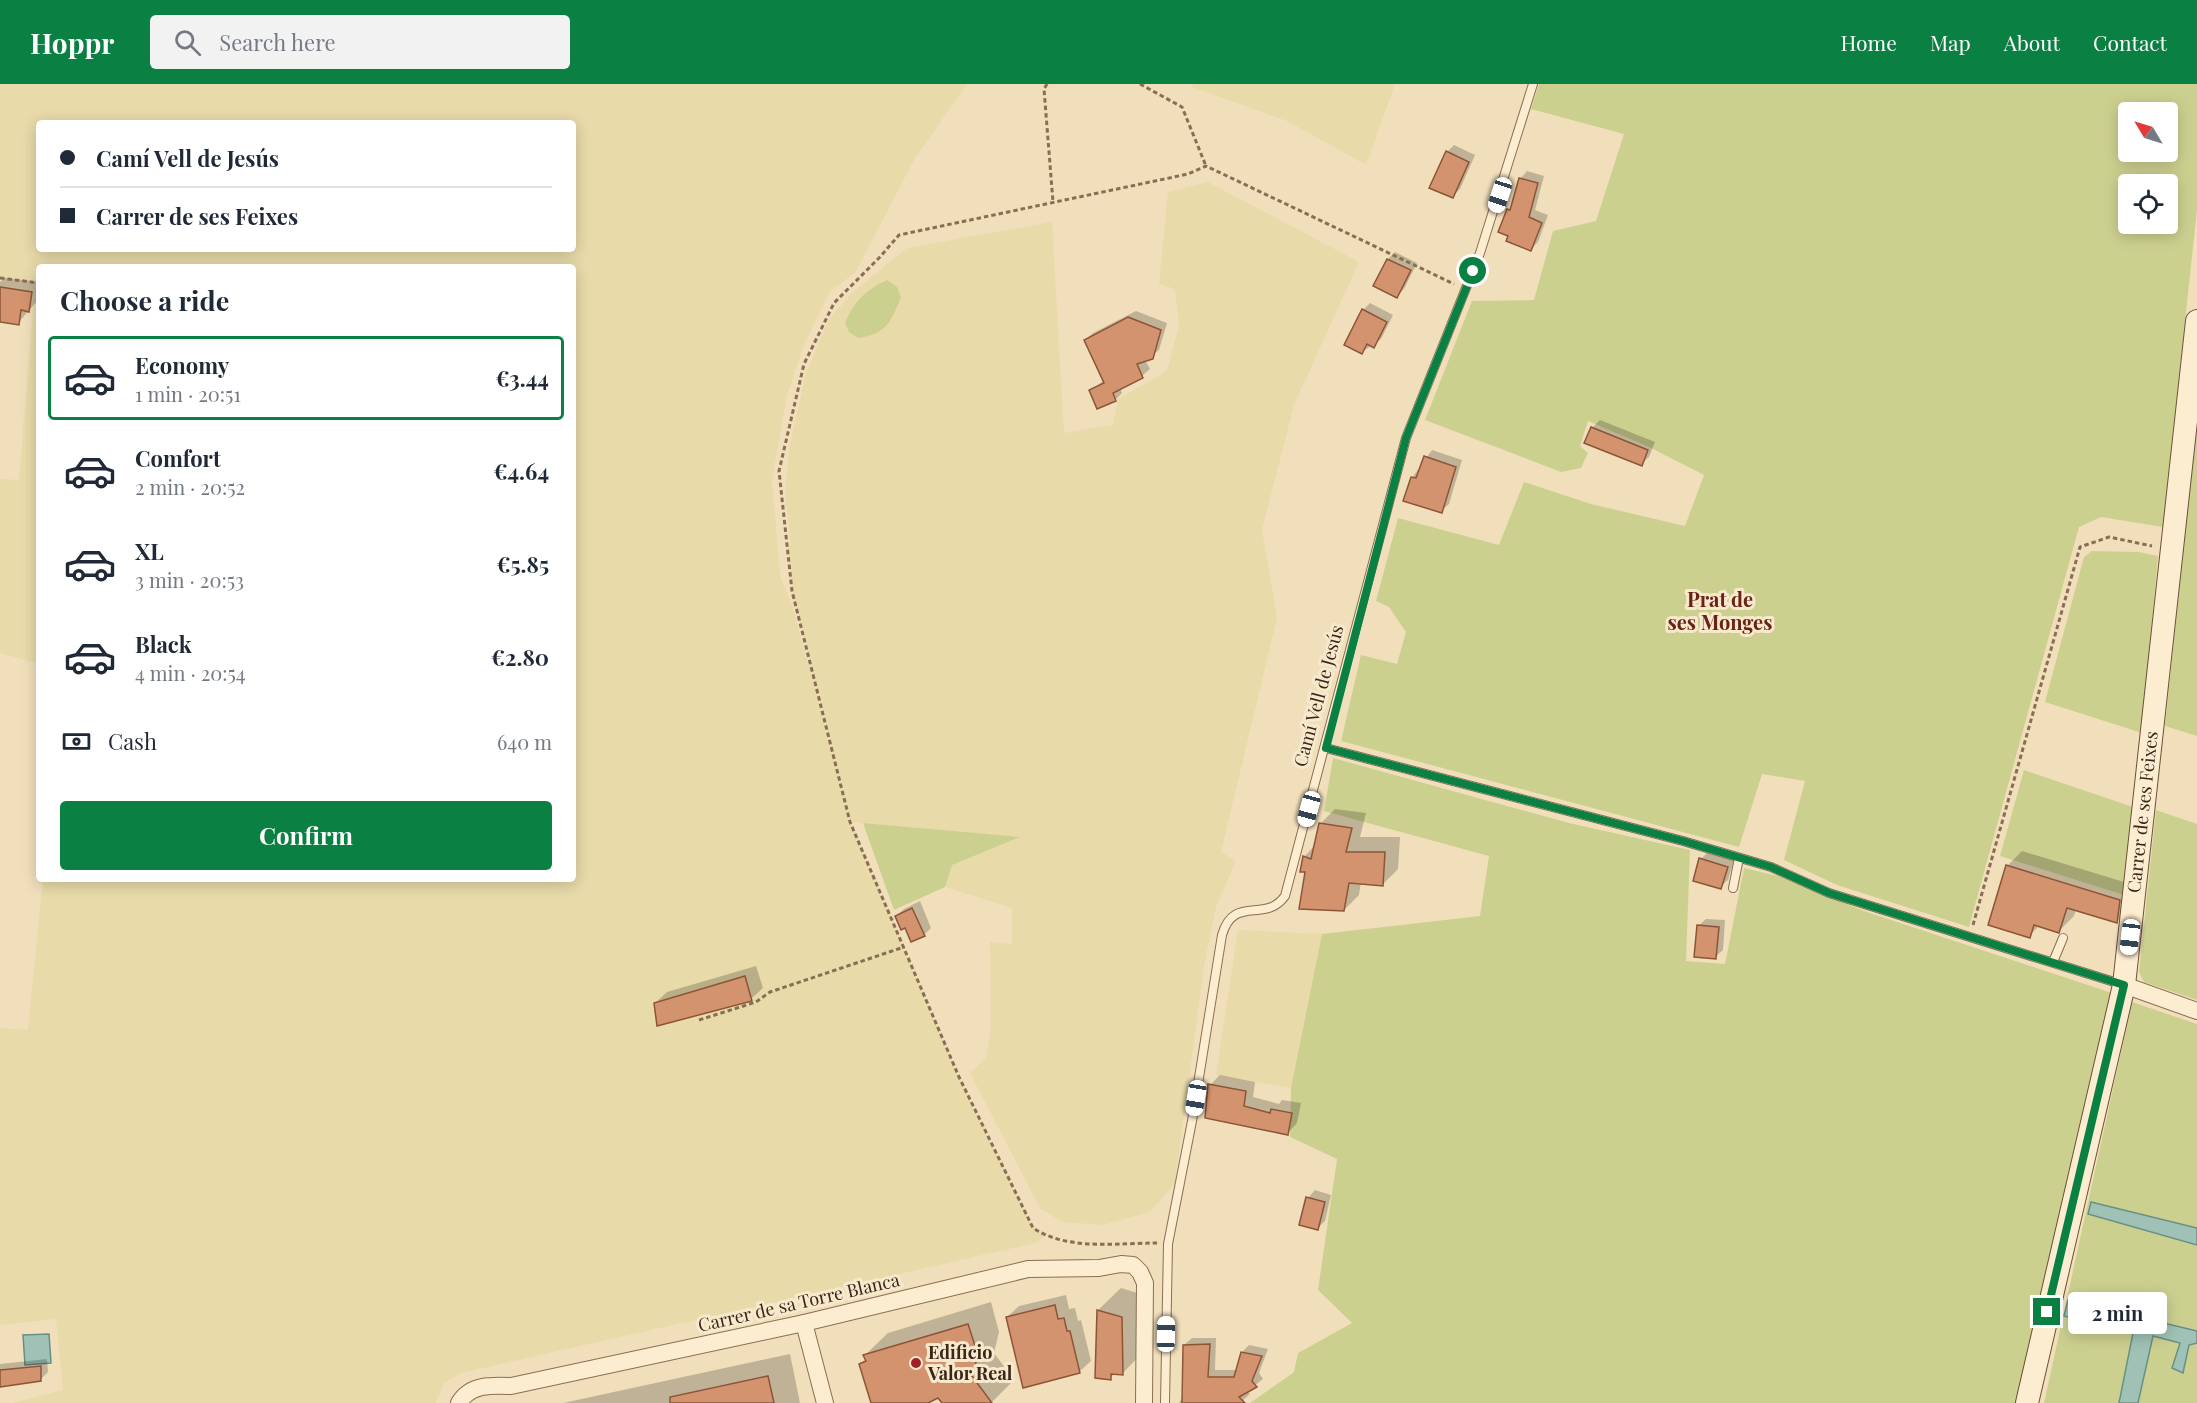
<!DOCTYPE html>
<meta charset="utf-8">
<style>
:root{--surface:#fff;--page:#f2f2f3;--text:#1f2937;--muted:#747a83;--line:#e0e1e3;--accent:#0b8043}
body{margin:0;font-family:"Playfair Display",serif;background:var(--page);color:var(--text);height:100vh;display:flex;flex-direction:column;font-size:22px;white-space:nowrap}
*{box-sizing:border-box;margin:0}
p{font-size:20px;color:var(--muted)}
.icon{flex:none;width:33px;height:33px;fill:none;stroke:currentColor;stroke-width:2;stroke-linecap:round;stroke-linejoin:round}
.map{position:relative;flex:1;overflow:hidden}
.side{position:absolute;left:36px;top:180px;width:540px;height:618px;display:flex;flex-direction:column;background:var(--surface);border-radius:6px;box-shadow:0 3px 15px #0003}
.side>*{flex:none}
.hud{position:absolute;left:36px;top:36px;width:540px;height:132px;border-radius:6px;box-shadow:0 3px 15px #0003;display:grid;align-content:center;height:132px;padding:0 24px;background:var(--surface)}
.needle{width:39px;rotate:308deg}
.controls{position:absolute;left:2118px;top:18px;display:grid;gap:12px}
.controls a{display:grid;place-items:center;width:60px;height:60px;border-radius:6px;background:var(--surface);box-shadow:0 3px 15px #0003;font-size:30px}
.end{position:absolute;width:27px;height:27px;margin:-14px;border:8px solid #0b8043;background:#fff;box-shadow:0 0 0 3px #fff}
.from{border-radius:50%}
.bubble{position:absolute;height:42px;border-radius:6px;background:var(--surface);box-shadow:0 3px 15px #0003;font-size:20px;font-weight:700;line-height:42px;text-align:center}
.car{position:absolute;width:18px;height:36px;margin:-18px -9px;border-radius:8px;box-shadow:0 0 4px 2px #0007;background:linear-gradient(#fff 24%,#345 0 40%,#fff 0 76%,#345 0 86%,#fff 0)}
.hud b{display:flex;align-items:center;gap:21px;height:57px;font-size:22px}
.hud b+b{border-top:2px solid var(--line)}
.hud i{width:15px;height:15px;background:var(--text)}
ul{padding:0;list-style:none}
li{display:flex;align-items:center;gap:18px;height:84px;margin:0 12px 9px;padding:0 12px;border:3px solid transparent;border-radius:6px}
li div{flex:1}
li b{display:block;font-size:22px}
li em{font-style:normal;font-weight:700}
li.active{border-color:var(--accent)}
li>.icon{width:54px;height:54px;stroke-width:1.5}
h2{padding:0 24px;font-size:27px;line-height:72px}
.pay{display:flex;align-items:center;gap:15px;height:66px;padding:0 24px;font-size:22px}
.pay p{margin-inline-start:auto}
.cta{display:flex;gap:12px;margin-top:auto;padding:12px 24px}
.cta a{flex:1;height:69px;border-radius:6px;background:var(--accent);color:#fff;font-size:24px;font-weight:700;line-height:69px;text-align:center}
header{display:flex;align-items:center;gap:36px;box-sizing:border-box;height:84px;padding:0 30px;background:var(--accent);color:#fff}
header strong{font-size:28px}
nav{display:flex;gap:33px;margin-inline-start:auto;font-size:21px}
.search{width:420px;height:54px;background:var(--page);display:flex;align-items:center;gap:15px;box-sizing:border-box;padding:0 21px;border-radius:6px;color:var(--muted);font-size:22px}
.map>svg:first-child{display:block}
.farmland{fill:#e8daa9;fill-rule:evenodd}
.green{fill:#ccd08f;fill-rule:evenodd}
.water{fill:#a0c2b6;stroke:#679084;stroke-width:1.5}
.shadow{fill:#0003}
.building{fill:#d3936e;stroke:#8c5538;stroke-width:1.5}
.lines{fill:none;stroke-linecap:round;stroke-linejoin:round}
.lane-casing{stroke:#8a6e54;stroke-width:10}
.street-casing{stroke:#8a6e54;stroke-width:18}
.secondary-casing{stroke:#6c4f37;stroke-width:24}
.path{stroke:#8a6e54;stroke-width:3;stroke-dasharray:4.5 3;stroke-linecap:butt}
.lane{stroke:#fcecd0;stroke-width:8}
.street{stroke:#fcecd0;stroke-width:16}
.secondary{stroke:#fcecd0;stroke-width:22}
.route{stroke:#0b8043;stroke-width:8}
.poi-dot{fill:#9f1f26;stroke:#f8e9cc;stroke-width:2}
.labels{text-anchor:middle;stroke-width:6;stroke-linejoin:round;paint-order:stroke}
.street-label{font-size:18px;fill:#38271a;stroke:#f8e9cc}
.poi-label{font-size:18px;font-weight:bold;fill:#38271a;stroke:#f8e9cc;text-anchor:start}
.neighbourhood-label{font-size:20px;font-weight:bold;fill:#682316;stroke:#f8e9cc}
</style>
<header>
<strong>Hoppr</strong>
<div class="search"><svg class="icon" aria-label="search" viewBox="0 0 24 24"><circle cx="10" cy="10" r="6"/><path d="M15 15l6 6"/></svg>Search here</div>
<nav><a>Home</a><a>Map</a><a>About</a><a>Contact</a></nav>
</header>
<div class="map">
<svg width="2197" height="1319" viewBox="0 0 2197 1319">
<rect width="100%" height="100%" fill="#f1dfbc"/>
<g class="farmland">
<path d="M 0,0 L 967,0 L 914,76 L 855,189 L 830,207 L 804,261 L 787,311 L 772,396 L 780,492 L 792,521 L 836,682 L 792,507 L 787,462 L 791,461 L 785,410 L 789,365 L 806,289 L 829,235 L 854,207 L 907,164 L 1052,138 L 1064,349 L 1113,341 L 1118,315 L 1167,287 L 1179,241 L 1175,205 L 1159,200 L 1168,108 L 1208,98 L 1359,178 L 1294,321 L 1262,446 L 1277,534 L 1221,768 L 1236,777 L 1216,823 L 1204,882 L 1175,1099 L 1150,1128 L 1103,1141 L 1062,1138 L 1040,1124 L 970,989 L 986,974 L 991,944 L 990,858 L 1012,860 L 1012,824 L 945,803 L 951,781 L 1019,753 L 851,738 L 959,993 L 1033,1143 L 1045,1151 L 1036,1159 L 461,1289 L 444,1299 L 436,1319 L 12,1319 L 63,1306 L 56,1235 L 0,1241 L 0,944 L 28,946 L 43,795 L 573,795 L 573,183 L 39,183 L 39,199 L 0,194 ZM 39,39 L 573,39 L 573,165 L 39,165 Z"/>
<polygon points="1193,0 1395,0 1366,81 1287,37 1192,3"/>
<polygon points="35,204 39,204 39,580 0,569 0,395 19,396"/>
<polygon points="1238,846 1322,850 1291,1004 1216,991"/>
</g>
<g class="green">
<path d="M 1539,0 L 2197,0 L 2197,126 L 2163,443 L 2101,433 L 2079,443 L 1969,843 L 1837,801 L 1784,776 L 1805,697 L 1762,690 L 1739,763 L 1341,657 L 1361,571 L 1397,580 L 1406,548 L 1389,523 L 1376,517 L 1398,434 L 1499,461 L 1524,398 L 1591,420 L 1685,442 L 1704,391 L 1651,364 L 1588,337 L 1580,362 L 1588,369 L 1581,384 L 1561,388 L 1425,336 L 1472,217 L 1534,216 L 1553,147 L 1596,137 L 1624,50 L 1531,25 ZM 2128,28 L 2168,28 L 2168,68 L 2128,68 ZM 2128,100 L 2168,100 L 2168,140 L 2128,140 Z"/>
<path d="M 887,196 L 897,203 L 901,213 C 891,238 886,250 858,254 L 849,248 L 845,239 C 853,218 867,205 887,196 Z"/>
<polygon points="2197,337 2197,652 2165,642"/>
<polygon points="2092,467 2139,468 2158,472 2142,649 2045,618 2084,473"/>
<polygon points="1333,674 1569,739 1690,766 1686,877 1725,880 1744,784 1778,792 1864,827 2112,909 2016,1319 1250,1319 1294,1288 1298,1269 1352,1239 1318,1206 1337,1075 1290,1053 1291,1004 1322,850 1480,832 1489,772 1324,727"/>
<polygon points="2024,686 2133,723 2124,811 2000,772"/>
<polygon points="2156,726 2197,740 2197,916 2144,898 2139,888"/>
<polygon points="863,739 1020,753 952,781 945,803 894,826"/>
<polygon points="2132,918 2197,940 2197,1144 2091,1118 2088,1130 2197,1161 2197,1247 2068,1217 2064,1232 2133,1248 2119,1319 2044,1319"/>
<polygon points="2153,1252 2180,1259 2183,1288 2189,1261 2197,1259 2197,1319 2138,1319"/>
</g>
<g class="water">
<polygon points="2091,1118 2197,1144 2197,1161 2088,1130"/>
<polygon points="2068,1216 2197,1247 2197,1259 2189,1261 2183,1289 2172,1284 2180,1259 2153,1252 2138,1319 2119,1319 2133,1249 2064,1232"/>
<polygon points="49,1250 51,1279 25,1281 23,1251"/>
</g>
<g class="shadow">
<polygon points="1454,61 1475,71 1460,105 1453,112 1447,68"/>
<polygon points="1527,87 1544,92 1535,126 1548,131 1538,158 1531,165 1508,126 1513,121 1520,95"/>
<polygon points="1395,168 1417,179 1404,205 1397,212 1375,201 1388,175"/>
<polygon points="5,194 39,198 38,216 18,239 0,237 0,198"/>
<polygon points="1370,219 1393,231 1381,255 1362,268 1363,226"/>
<polygon points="1136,227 1167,239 1159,266 1145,276 1150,285 1142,292 1120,304 1122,309 1115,316 1091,307 1104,296 1085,256 1093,249"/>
<polygon points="1600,336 1655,358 1649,373 1641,380 1592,344"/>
<polygon points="1432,366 1462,376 1449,420 1441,427 1412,394"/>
<polygon points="1335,725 1366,729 1360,753 1400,753 1398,785 1383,800 1361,798 1359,811 1344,826 1307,787 1304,773 1315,761 1320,740"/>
<polygon points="2022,767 2134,801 2132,822 2117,837 2076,825 2074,832 2059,847 2040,841 2029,852 2007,782"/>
<polygon points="1708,768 1734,776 1728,796 1720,803 1701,775"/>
<polygon points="920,817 931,844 924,851 906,842 896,832 904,825"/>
<polygon points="1706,835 1725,836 1723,866 1715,873 1698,842"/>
<polygon points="756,882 763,904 751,915 655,919 667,908"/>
<polygon points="1220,991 1255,998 1253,1013 1279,1020 1282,1016 1301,1019 1297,1039 1288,1049 1210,1001"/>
<polygon points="1315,1106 1331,1111 1325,1137 1317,1145 1308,1114"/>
<polygon points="1121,1204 1144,1211 1144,1267 1122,1290 1115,1289 1110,1294 1097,1293 1098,1226"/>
<polygon points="1066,1211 1069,1225 1075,1224 1078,1237 1081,1236 1091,1277 1079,1288 1007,1233 1019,1222"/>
<polygon points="991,1218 999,1248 994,1269 1014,1296 992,1318 943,1319 939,1312 924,1319 872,1319 861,1280 866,1275 865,1271 888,1249"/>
<polygon points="1192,1254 1216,1254 1215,1286 1237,1286 1242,1268 1249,1261 1268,1265 1259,1289 1263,1295 1247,1307 1250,1310 1240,1319 1179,1319 1183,1312 1184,1261"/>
<polygon points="790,1270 800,1319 563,1319"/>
<polygon points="47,1275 48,1288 41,1295 0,1301 0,1280"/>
</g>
<g class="building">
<polygon points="1446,67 1469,78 1453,114 1429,104"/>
<polygon points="1519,94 1538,99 1529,133 1542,139 1531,167 1506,157 1508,152 1498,148 1507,125 1510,126"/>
<polygon points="1387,175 1411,186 1397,214 1373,202"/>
<polygon points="0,203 32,208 29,228 21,226 19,241 0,238"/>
<polygon points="1362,225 1387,238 1374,264 1367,260 1362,270 1344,261"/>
<polygon points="1128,233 1161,246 1153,275 1137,280 1143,294 1113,309 1116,317 1097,325 1089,306 1104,299 1084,256"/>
<polygon points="1591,343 1648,366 1642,382 1584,359"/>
<polygon points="1424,372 1456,383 1442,429 1403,417 1411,393 1416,394"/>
<polygon points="1319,739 1352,744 1346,768 1385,768 1383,802 1349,799 1344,827 1299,825 1305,788 1300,788 1303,772 1311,775"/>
<polygon points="1699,774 1728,783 1721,805 1693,797"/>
<polygon points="2006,781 2120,816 2117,839 2067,824 2059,849 2034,841 2030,854 1988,841"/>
<polygon points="912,824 925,852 911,858 905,844 901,846 895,832"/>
<polygon points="1697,841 1719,843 1716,875 1694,873"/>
<polygon points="745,892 752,917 657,942 654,919"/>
<polygon points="1208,1000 1246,1007 1244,1022 1270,1029 1271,1025 1292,1029 1288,1051 1205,1034"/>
<polygon points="1306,1113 1325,1118 1318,1146 1299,1141"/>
<polygon points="1055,1221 1058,1235 1064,1234 1067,1247 1070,1247 1080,1289 1023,1304 1006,1233"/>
<polygon points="1097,1226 1122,1233 1123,1291 1111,1290 1111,1296 1095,1294"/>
<polygon points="968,1240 978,1271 972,1292 992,1319 942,1319 938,1314 928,1319 871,1319 859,1280 866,1277 863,1271"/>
<polygon points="1210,1260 1208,1293 1234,1293 1241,1268 1262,1272 1252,1297 1257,1303 1239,1313 1245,1319 1182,1319 1183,1261"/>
<polygon points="41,1282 41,1297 0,1303 0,1286"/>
<polygon points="768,1292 774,1319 670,1319 670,1313"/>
</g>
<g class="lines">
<g class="lane-casing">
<g id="lane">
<polyline points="1326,664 1683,757 1771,783 1829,809 2124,901"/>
<polyline points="1733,804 1739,774"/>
<polyline points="2053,878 2063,854"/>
<path d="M 1165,1319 L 1168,1160 L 1192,1037 L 1222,851 C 1234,810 1265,840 1285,812 L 1406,354 L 1480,169 L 1533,0"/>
</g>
</g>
<g class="street-casing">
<g id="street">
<polyline points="2124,901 2197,927"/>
<polyline points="804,1239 825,1319"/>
<path d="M 459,1319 C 470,1300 492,1301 511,1302 L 804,1239 L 1028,1185 L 1099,1184 L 1121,1180 L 1133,1181 L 1140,1188 L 1145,1199 L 1144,1319"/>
</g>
</g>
<g class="secondary-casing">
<g id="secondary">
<path id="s1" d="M 2027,1319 L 2124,901 L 2197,237"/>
</g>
</g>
<g class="path">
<polyline points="1047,0 1044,5 1053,118"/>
<polyline points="1140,0 1182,23 1206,82"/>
<polyline points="0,194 39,199"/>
<polyline points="1973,841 2080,463 2109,453 2152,462"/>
<polyline points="699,936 756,918 770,908 904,863"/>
<path d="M 1157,1159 C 1117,1159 1068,1167 1033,1144 L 959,993 L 850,738 L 792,507 L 779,387 L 804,280 L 834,219 L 879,174 L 899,151 L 1188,90 L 1206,82 L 1454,200"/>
</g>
<use href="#lane" class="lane"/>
<use href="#street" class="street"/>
<use href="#secondary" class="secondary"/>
</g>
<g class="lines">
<polyline class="route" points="1473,187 1406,354 1326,664 1683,757 1771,783 1829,809 2124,901 2047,1228"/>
</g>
<circle class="poi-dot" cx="916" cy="1279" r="6"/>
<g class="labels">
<g class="street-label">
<text transform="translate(1319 612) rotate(-75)" y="6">Camí Vell de Jesús</text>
<text dy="6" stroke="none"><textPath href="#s1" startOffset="603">Carrer de ses Feixes</textPath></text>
<text transform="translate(799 1219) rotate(-13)" y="6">Carrer de sa Torre Blanca</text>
</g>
<g class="poi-label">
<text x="928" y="1275">Edificio<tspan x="928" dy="21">Valor Real</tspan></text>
</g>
<g class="neighbourhood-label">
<text x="1720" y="523">Prat de<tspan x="1720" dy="23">ses Monges</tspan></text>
</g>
</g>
</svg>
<div class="controls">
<a><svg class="needle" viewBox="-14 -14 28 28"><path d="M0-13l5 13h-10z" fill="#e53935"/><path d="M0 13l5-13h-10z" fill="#747a83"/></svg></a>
<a><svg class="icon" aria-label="locate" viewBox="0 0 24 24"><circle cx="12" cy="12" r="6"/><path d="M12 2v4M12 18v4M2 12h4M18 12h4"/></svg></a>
</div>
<i class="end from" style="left:1473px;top:187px"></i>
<i class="end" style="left:2047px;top:1228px"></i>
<div class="bubble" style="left:2068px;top:1208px;width:99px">2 min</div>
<i class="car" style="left:1500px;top:111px;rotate:198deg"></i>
<i class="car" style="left:1309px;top:725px;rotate:195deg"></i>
<i class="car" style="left:2130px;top:853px;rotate:187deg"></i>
<i class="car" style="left:1196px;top:1014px;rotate:189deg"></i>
<i class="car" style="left:1166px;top:1250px;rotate:1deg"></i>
<div class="hud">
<b><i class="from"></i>Camí Vell de Jesús</b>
<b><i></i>Carrer de ses Feixes</b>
</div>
<section class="side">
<h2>Choose a ride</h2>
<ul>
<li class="active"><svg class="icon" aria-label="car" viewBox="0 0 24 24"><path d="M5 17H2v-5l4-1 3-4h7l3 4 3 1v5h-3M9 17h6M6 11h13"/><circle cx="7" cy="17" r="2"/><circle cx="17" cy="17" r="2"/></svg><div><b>Economy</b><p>1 min · 20:51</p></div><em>€3.44</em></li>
<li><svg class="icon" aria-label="car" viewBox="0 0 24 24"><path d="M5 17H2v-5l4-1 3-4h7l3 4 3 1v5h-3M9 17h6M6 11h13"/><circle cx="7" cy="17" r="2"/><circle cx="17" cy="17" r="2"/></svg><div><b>Comfort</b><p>2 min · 20:52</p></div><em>€4.64</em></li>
<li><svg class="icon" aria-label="car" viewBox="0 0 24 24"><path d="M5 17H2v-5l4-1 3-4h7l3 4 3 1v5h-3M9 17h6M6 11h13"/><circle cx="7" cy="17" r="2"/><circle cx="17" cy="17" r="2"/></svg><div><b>XL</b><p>3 min · 20:53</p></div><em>€5.85</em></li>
<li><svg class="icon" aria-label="car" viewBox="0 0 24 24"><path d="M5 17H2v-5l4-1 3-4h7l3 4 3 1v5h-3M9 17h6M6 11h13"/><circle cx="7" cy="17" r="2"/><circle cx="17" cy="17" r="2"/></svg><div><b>Black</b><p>4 min · 20:54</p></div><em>€2.80</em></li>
</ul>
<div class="pay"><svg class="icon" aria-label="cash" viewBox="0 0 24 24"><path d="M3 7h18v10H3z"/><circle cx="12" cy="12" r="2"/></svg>Cash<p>640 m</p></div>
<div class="cta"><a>Confirm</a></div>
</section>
</div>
